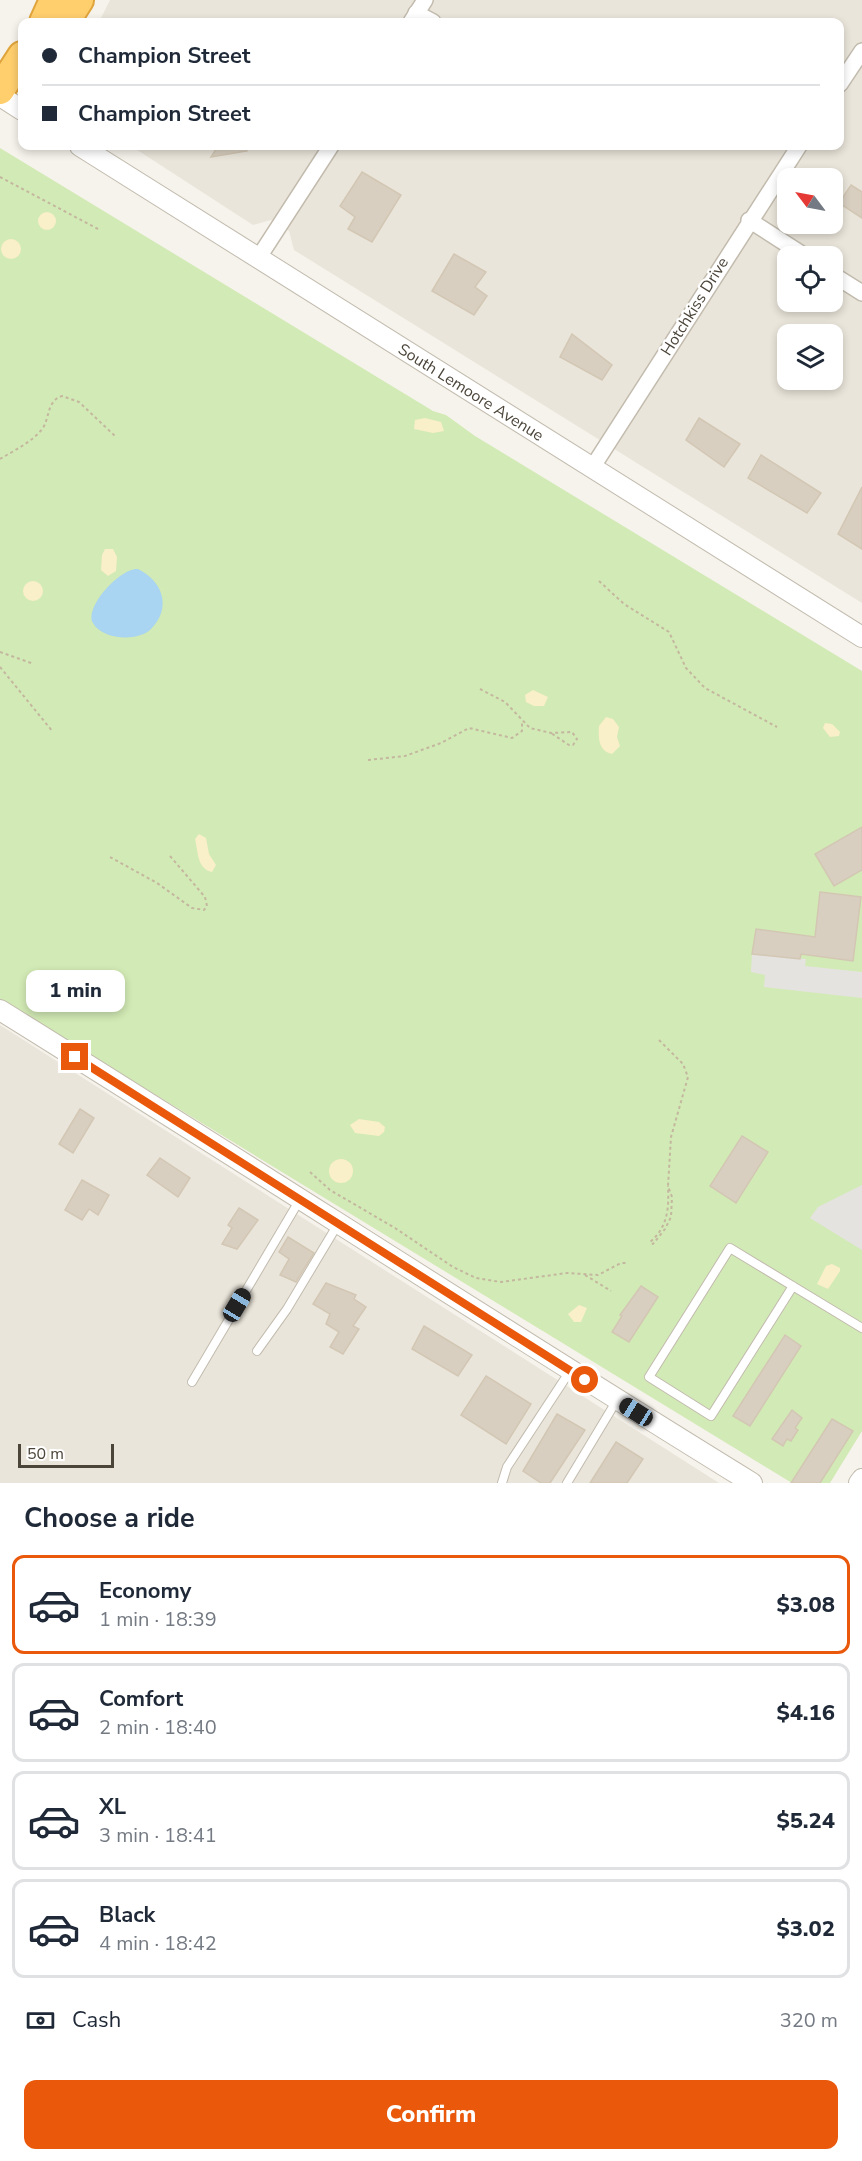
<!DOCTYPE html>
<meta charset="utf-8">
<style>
:root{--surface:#fff;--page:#f2f2f3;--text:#1f2937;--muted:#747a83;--line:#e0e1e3;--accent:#ea580c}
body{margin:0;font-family:"Nunito Sans",sans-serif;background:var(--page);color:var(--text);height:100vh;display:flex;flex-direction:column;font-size:22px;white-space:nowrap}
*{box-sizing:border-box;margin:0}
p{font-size:20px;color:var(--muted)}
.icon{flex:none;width:33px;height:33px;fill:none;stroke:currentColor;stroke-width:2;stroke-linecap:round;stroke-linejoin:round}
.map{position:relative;height:1483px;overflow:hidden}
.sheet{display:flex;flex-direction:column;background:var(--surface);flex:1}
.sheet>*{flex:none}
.banner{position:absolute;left:18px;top:18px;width:826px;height:132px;border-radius:12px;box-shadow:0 3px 9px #0003;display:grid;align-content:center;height:132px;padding:0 24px;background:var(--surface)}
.needle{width:39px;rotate:302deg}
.tools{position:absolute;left:777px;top:168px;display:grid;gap:12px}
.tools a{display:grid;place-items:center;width:66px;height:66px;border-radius:12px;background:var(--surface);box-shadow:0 3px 9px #0003;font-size:30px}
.scale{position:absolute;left:18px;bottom:15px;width:96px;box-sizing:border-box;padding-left:6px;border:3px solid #4b4439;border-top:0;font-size:16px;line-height:21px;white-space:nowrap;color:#4b4439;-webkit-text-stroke:4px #fff;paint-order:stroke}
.end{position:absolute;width:27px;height:27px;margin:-14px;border:8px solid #ea580c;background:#fff;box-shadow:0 0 0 3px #fff}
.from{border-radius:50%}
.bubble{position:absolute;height:42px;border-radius:12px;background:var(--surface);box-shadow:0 3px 9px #0003;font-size:20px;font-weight:800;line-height:42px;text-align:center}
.car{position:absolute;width:18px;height:36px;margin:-18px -9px;border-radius:8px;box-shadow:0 0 4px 2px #0007;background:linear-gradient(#222 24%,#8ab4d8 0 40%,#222 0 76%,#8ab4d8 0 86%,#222 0)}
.banner b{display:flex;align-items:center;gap:21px;height:57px;font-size:22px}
.banner b+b{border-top:2px solid var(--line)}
.banner i{width:15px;height:15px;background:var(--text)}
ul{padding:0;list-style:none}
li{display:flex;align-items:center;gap:18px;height:99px;margin:0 12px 9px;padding:0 12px;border:3px solid var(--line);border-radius:12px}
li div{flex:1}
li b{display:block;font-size:22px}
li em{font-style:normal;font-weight:800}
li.current{border-color:var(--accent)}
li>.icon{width:54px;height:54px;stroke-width:1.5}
h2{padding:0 24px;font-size:27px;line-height:72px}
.pay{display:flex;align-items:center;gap:15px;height:66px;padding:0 24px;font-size:22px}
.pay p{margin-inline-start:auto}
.cta{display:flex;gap:12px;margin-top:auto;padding:12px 24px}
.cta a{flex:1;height:69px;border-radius:12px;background:var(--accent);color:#fff;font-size:24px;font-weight:800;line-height:69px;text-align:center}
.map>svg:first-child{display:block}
.residential{fill:#eae5da;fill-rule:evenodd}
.green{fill:#d2eab5}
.sand{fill:#f9efc9}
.parking{fill:#e5e3e0}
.water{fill:#a9d4f2}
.building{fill:#d8cfc1;stroke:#d3c7b4;stroke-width:1.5}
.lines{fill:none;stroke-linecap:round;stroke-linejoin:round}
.service-casing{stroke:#c2bbae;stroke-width:10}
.minor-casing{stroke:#c2bbae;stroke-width:18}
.tertiary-casing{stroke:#c2bbae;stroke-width:22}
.motorway-casing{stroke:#e0a43c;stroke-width:32}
.path{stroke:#c4b79f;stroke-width:2;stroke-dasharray:3 3;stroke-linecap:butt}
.service{stroke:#fff;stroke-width:8}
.minor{stroke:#fff;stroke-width:15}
.tertiary{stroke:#fff;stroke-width:20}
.motorway{stroke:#ffcf6e;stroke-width:28}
.route{stroke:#ea580c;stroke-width:8}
.labels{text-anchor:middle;stroke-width:4.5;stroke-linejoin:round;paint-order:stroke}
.street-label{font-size:16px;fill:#4b4439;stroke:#fff}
</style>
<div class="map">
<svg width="862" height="1483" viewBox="0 0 862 1483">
<rect width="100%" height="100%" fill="#f6f3ec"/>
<g class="residential">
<path d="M 110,0 L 862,0 L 862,603 L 294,250 L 289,231 L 271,220 L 253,225 L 131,146 L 840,146 L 840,22 L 99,22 ZM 788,178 L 832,178 L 832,224 L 788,224 ZM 788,256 L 832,256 L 832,302 L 788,302 ZM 788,334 L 832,334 L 832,380 L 788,380 Z"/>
<polygon points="0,1025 719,1483 0,1483"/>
</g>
<polygon class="green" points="0,148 433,411 446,415 475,436 862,671 862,1431 830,1483 792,1483 0,1000"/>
<g class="sand">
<circle cx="47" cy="221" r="9"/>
<circle cx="11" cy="249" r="10"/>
<polygon points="425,418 441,422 444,431 433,433 414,429 415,420"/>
<polygon points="105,549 113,549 117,557 116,571 108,576 101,570 102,555"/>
<circle cx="33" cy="591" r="10"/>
<polygon points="533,690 548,697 544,706 534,706 526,702 525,695"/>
<path d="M 606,717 L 613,719 L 619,727 L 617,737 L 620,746 L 612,754 C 599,751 598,739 599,726 Z"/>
<polygon points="825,723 832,724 840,732 839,736 830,737 823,728"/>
<path d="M 199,834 L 206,838 L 209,854 L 216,865 L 212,872 C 197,869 198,851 195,839 Z"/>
<polygon points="359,1119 379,1122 385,1127 384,1132 379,1136 355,1133 350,1125"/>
<circle cx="341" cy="1171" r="12"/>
<polygon points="832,1264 840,1268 840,1271 828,1289 817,1284 826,1266"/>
<polygon points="579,1305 587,1308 581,1322 574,1322 568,1314"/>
</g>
<g class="parking">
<polygon points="752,954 806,959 805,966 862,972 862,998 764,987 765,975 751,972"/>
<polygon points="862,1185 862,1250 810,1218 818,1207"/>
</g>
<path class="water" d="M 138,569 C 163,581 172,608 151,629 C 138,642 102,640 93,623 C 84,607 121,567 138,569 Z"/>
<g class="building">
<polygon points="218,146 246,146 247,151 211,157"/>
<polygon points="362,172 401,195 372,242 348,229 355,217 340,206"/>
<polygon points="851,185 862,192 862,218 839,203"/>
<polygon points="454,254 486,272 475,287 487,296 474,315 432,291"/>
<polygon points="572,334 612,365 602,380 560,357"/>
<polygon points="699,418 740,444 724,467 686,440"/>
<polygon points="761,455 821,493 807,513 748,478"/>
<polygon points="862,487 862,549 838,534"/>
<polygon points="862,827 862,870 834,886 815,854"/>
<polygon points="820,892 861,897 853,961 801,954 800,959 752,954 756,929 815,937"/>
<polygon points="80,1109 94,1118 73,1153 59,1144"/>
<polygon points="742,1136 768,1152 736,1203 710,1186"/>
<polygon points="160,1158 190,1178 178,1197 147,1175"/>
<polygon points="82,1180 109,1195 98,1215 89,1209 82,1220 65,1210"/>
<polygon points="239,1208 258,1220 237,1249 222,1244 232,1228 228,1225"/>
<polygon points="288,1237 314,1253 296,1282 280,1275 289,1259 279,1252"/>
<polygon points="326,1283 356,1295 354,1299 366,1307 353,1326 359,1329 343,1354 330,1347 339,1332 326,1324 330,1314 313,1304"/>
<polygon points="641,1286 658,1297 629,1342 612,1332 622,1316 620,1315"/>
<polygon points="424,1326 472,1355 458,1376 412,1349"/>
<polygon points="785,1335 801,1346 750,1426 733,1416"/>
<polygon points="486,1376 531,1404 506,1444 461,1415"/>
<polygon points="792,1410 802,1418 795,1428 798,1430 791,1441 787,1439 783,1446 772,1439"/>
<polygon points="557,1414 585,1430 550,1483 541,1483 523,1471"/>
<polygon points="832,1419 853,1431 820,1483 791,1483"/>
<polygon points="616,1442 643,1459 627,1483 590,1483"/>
</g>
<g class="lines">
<g class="service-casing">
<g id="service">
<polyline points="793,1286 711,1416 649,1377 730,1248 862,1328"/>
<polyline points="257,1351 287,1309 338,1224"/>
<polyline points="192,1382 299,1201"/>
<polyline points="502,1483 507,1467 570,1371"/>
<polyline points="567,1483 617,1400"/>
</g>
</g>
<g class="minor-casing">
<g id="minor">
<polyline points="416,13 433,22"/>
<polyline points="411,22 425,0"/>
<polyline points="840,84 862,51"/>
<polyline points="749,220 805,256"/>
<polyline points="259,257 331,146"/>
<polyline points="832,274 862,293"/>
<polyline points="592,468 799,146"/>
</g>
</g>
<g class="tertiary-casing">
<g id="tertiary">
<polyline points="0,96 22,110"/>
<path id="s1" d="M 80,146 L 862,637"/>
<path d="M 0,1010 C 251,1166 500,1328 752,1483"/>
<polyline points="859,1483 862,1479"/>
</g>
</g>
<g class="motorway-casing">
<g id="motorway">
<polyline points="44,22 54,0"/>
<polyline points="65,22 79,0"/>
<polyline points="0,90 22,56"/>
</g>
</g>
<g class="path">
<polyline points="0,177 98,229"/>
<path d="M 0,459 C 15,450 32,442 43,428 C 50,416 47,401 62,396 L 79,402 L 115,436"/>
<polyline points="599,581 624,604 669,632 686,668 705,688 777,727"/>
<polyline points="0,652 34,664"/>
<polyline points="0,667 53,732"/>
<polyline points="480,689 505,702 530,728 551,733 572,732 577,739 573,745 569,745 551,733"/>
<polyline points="368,760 405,756 441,743 469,728 512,738 522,731 522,721"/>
<polyline points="110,857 157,883 192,908 204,910 207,906 205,897 170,856"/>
<path d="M 659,1040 L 683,1064 L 688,1077 L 671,1137 L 668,1186 L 672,1197 L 671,1217 L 665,1229 L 653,1244 L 650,1242 C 668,1227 669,1208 668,1186"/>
<polyline points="310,1172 330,1190 395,1228 453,1267 476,1278 501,1282 567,1273 598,1275 621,1263 628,1263"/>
<polyline points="585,1275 611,1291"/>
</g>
<use href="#service" class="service"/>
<use href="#minor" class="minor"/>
<use href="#tertiary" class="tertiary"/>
<use href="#motorway" class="motorway"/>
</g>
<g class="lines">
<polyline class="route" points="75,1057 585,1380"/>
</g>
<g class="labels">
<g class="street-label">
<text transform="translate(694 306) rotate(-58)" y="6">Hotchkiss Drive</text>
<text dy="6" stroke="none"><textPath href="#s1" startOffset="462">South Lemoore Avenue</textPath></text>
</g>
</g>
</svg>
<div class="tools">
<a><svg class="needle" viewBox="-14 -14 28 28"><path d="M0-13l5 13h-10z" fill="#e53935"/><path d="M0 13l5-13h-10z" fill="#747a83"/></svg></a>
<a><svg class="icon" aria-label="locate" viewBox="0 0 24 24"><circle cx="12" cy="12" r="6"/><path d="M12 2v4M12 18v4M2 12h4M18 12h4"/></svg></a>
<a><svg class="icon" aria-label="layers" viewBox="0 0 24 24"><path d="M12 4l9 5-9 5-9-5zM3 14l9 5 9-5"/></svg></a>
</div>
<div class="scale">50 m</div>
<i class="end from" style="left:585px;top:1380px"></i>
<i class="end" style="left:75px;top:1057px"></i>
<div class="bubble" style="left:26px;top:970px;width:99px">1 min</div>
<i class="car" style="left:237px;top:1305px;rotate:31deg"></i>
<i class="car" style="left:636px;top:1412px;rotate:302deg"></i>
<div class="banner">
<b><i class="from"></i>Champion Street</b>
<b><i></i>Champion Street</b>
</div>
</div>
<section class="sheet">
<h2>Choose a ride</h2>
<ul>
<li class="current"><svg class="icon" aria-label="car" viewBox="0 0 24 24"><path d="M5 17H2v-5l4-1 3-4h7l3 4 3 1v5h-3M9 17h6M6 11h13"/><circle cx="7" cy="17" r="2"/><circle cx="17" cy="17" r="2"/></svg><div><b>Economy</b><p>1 min · 18:39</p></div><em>$3.08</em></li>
<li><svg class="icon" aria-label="car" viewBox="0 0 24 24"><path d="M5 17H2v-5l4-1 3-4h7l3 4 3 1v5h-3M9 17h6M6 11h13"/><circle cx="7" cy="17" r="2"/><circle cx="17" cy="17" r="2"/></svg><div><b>Comfort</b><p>2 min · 18:40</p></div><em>$4.16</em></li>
<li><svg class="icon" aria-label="car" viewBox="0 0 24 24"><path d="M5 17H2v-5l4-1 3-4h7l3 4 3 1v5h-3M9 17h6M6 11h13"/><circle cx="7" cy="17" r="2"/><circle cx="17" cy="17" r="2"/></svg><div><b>XL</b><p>3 min · 18:41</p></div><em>$5.24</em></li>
<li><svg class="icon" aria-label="car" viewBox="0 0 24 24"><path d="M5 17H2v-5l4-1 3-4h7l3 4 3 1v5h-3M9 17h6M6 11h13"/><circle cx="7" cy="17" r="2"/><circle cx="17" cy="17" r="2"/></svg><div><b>Black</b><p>4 min · 18:42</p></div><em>$3.02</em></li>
</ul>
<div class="pay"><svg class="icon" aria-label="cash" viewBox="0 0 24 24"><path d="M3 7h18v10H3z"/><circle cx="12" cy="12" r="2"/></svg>Cash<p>320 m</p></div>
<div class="cta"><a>Confirm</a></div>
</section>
